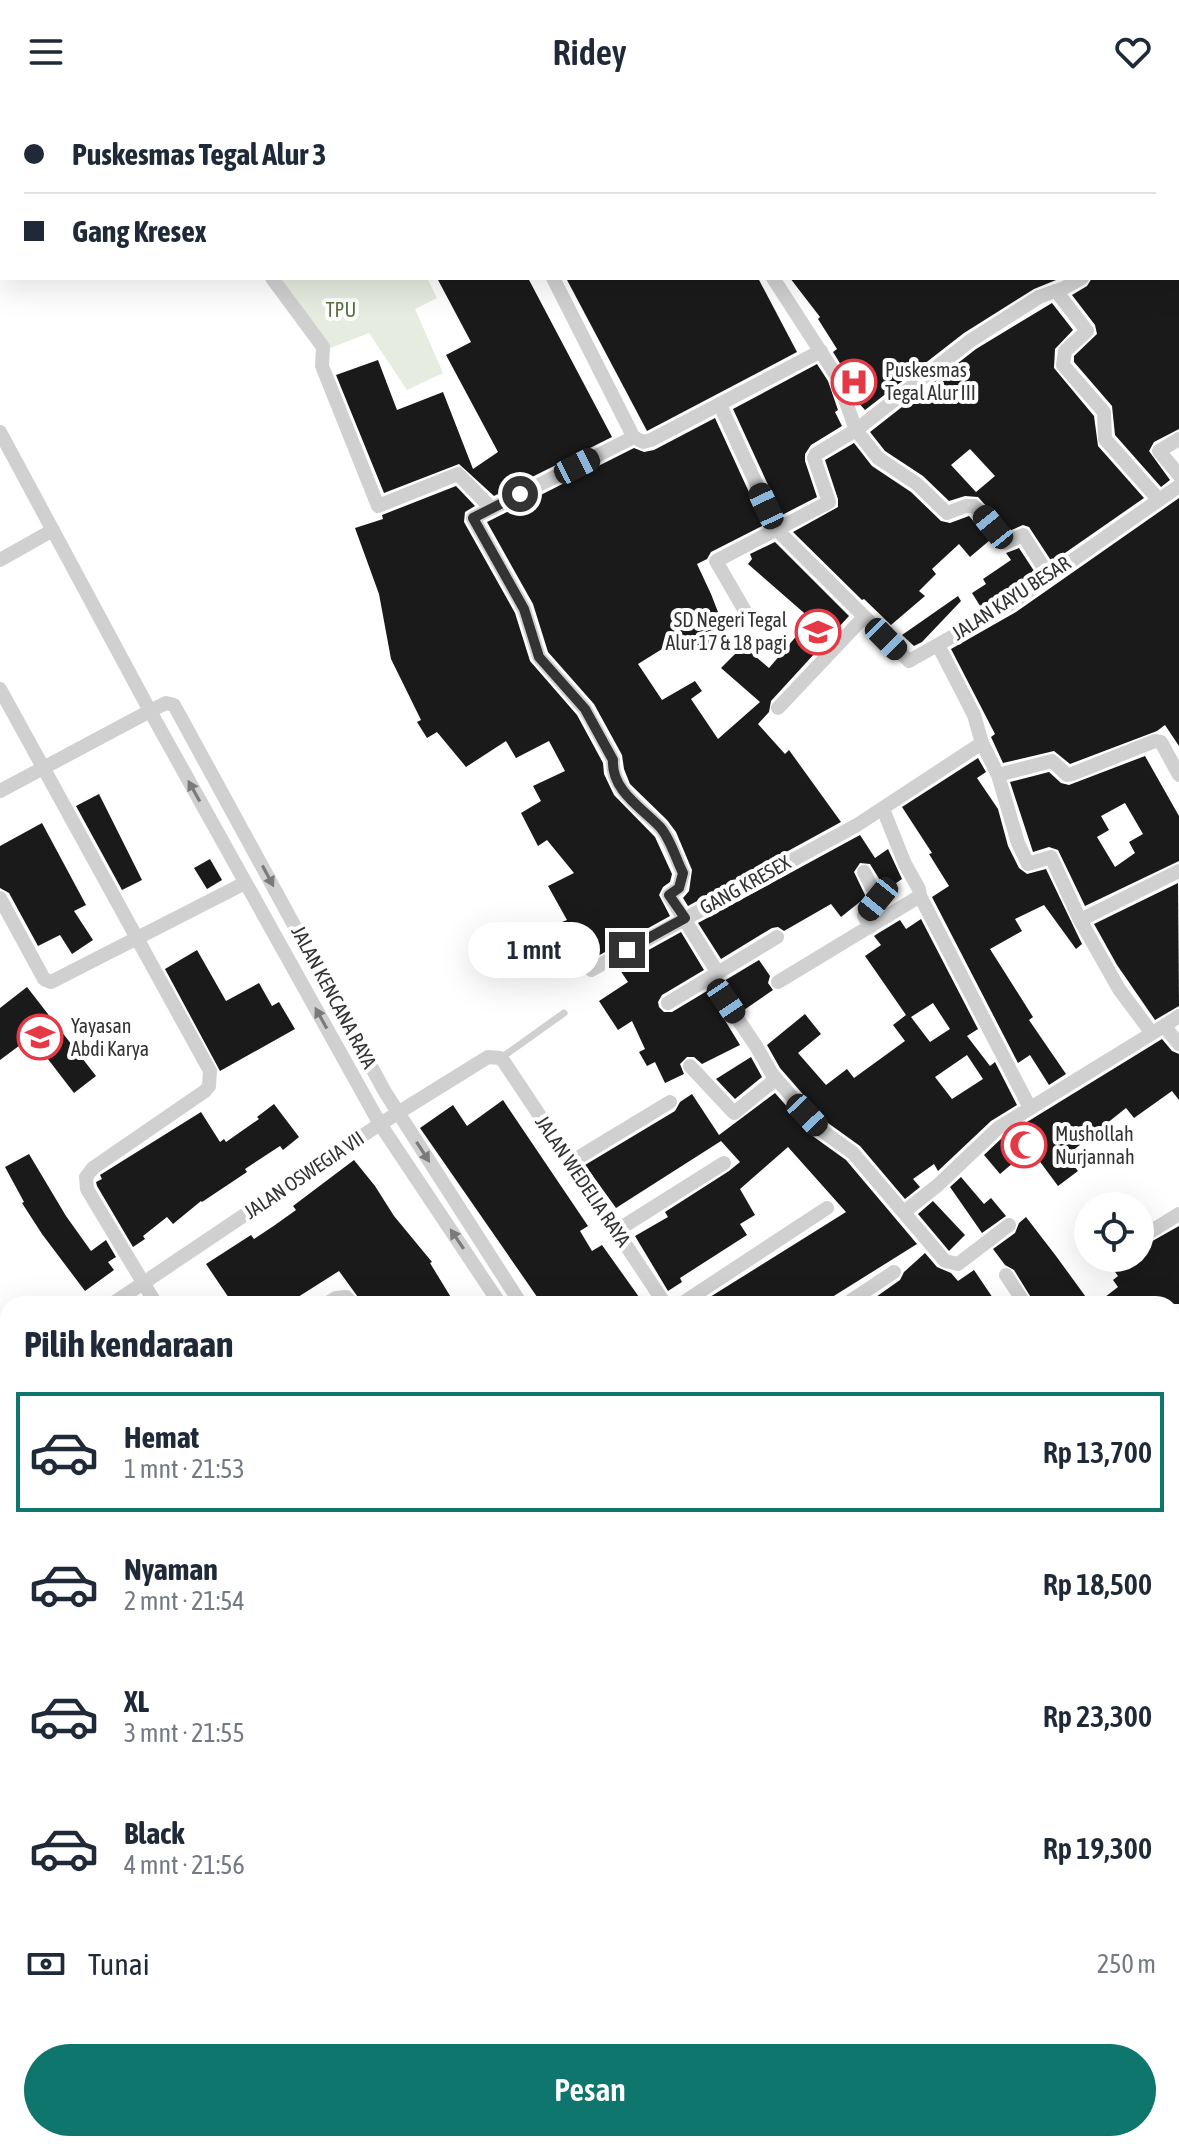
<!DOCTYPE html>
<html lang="id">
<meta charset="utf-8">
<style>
:root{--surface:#fff;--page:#f2f2f3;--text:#1f2937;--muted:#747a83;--line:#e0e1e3;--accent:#0f766e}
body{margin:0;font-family:"Asap Condensed",sans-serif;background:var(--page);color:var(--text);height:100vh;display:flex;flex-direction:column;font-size:30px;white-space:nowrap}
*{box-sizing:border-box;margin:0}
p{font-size:26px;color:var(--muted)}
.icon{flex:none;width:44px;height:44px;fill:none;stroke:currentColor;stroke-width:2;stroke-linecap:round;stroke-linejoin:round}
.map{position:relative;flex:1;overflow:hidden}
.side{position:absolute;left:0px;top:1192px;width:1180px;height:856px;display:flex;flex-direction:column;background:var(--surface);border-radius:24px 24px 0 0;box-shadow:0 8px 32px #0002}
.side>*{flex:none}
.top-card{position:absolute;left:0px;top:0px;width:1180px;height:176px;box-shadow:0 8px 32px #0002;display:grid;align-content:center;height:176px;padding:0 24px;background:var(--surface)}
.controls{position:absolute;left:1074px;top:1088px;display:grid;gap:16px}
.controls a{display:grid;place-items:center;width:80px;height:80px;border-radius:50%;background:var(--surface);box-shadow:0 8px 32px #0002;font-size:40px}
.end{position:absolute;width:36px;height:36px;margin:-18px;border:10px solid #333;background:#fff;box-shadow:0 0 0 4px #fff}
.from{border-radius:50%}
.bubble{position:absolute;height:56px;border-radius:28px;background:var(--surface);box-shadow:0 8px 32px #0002;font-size:26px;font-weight:600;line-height:56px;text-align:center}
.car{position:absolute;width:24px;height:48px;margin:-24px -12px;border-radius:10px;box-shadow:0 0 6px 2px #0007;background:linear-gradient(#222 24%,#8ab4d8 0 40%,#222 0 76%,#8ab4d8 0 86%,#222 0)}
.top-card b{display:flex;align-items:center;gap:28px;height:76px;font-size:30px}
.top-card b+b{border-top:2px solid var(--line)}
.top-card i{width:20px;height:20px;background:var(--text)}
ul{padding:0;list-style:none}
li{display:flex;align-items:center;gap:24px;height:120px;margin:0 16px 12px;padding:0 8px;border:4px solid transparent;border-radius:0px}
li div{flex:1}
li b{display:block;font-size:30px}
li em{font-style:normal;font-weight:600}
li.active{border-color:var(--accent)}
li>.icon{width:72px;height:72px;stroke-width:1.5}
h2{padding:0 24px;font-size:36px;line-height:96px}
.pay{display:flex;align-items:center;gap:20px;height:88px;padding:0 24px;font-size:30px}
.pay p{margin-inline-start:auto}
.cta{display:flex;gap:16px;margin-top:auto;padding:16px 24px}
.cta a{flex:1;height:92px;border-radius:48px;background:var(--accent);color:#fff;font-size:32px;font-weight:600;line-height:92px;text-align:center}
header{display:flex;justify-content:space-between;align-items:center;height:104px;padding:0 24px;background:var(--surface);font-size:36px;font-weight:600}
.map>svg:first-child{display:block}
.green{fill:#e6ecdf}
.building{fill:#1a1a1a;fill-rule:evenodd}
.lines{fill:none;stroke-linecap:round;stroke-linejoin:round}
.lane{stroke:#d0d0d0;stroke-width:7}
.street{stroke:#d0d0d0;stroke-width:14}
.secondary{stroke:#bdbdbd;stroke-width:20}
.oneway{fill:#7a7a7a}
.route{stroke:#333;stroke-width:10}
.labels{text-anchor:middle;stroke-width:8;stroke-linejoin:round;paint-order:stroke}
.park-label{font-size:20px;fill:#56703f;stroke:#fff}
.poi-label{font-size:20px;fill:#333;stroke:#fff;text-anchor:start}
.street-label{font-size:20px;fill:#333;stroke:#fff}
</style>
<header><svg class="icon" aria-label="menu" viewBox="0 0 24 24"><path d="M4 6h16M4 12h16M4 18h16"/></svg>Ridey<svg class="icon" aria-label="heart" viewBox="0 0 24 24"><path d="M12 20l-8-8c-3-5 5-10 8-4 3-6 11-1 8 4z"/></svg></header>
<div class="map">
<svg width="1179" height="2048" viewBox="0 0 1179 2048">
<rect width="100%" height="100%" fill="#fff"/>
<g class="green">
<polygon points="281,174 427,174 437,194 415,205 443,269 407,286 369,229 328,245"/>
<rect x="1172" y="1651" width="7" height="84"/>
<rect x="1172" y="1756" width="7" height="90"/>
</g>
<g class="building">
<polygon points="437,174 528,174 612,333 494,392 459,360 384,389 336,271 378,256 397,306 443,288 473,365 498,348 446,251 471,238"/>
<polygon points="566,174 758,174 797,248 647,327"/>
<polygon points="790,174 1061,174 1034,185 964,229 865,306 856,296 846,269 833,248 837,245 818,215 820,213"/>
<polygon points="1092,174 1179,174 1179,325 1154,338 1149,347 1170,376 1161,383 1115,331 1112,302 1074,258 1074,252 1097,230 1095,221 1072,191 1087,182"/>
<path d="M 1052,199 L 1073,226 L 1055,245 L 1054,264 L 1094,312 L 1098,342 L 1144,394 L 1052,458 L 1029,423 L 1023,421 L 1009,427 L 978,393 L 965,392 L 949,397 L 923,372 L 885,347 L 870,328 L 976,245 ZM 970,345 L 995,372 L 976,388 L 951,361 Z"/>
<polygon points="817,260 828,277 838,306 835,308 842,322 811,341 805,350 805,357 817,393 782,411 733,305"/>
<polygon points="715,314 764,421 711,448 707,455 697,460 711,490 718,508 714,509 726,528 726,534 692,549 683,532 638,560 662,596 695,577 702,587 691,595 718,635 760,598 721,564 743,542 769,564 811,515 748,460 752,455 750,450 775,438 849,512 771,597 769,608 758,620 785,650 789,646 841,718 688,802 683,794 689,787 692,766 676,728 667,716 630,680 624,665 622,651 594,600 548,548 533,500 487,418 634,344 644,348 654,346"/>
<polygon points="854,339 872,362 911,388 941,417 950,419 969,412 990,436 970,453 959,440 932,465 936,470 919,487 925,492 891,521 864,495 862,496 793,428 838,403 838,395 825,356"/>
<polygon points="456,382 475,402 465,408 464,418 515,509 530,557 577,611 603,659 604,670 614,691 655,733 672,770 670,778 663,783 659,791 670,812 578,863 566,844 571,841 562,818 567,816 548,782 574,769 547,736 538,742 521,709 541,697 533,682 565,667 549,637 516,654 506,637 466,663 437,628 427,634 417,618 421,616 391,555 379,490 355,424 383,415 382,411"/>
<polygon points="1179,394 1179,642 1165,621 1157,627 1070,660 1054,647 1003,659 991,633 995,630 951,545 1016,508"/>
<polygon points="1019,444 1036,470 982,505 972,489 986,480 983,475 1011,456 1006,449"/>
<polygon points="958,492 961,497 922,538 914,542 902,531"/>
<path d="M 1145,652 L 1179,712 L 1179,757 L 1085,802 L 1058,746 L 1049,743 L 1033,748 L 1010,678 L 1049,668 L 1061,679 L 1069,681 ZM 1125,699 L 1143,730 L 1129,738 L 1135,749 L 1115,763 L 1097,733 L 1109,726 L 1101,712 Z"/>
<polygon points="978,654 986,668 977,674 998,705 1008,742 1019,764 1027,770 1046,765 1082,840 1076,845 1044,801 1015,815 1022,827 990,845 1033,913 1029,916 1066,970 1049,981 1030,951 1018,959 932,793 949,782 929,750 932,749 902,703"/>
<polygon points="99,690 142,776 122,786 76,702"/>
<polygon points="42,719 86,801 74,807 93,836 72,850 60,831 38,842 9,789 0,784 0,742"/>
<polygon points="860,731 875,754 888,745 902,775 886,786 870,760 860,759 854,768 866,793 841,813 831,800 784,827 778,823 772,824 721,855 698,819"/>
<polygon points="210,755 222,776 207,785 194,764"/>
<polygon points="1178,779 1179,902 1155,916 1117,861 1094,820"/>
<path d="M 921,815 L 978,925 L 967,932 L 990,962 L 995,958 L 1017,1001 L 991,1017 L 938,1067 L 934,1060 L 913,1075 L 920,1083 L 905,1095 L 860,1042 L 828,1019 L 780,964 L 767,941 L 805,910 L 821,930 L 798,949 L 826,981 L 847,965 L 854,974 L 905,937 L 893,921 L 906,911 L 865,852 L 881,841 L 874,832 L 877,830 L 900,816 L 906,825 ZM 933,899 L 950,925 L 930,938 L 911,913 ZM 967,951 L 983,975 L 952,995 L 935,973 Z"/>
<polygon points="681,828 704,866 662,891 658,898 659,903 664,908 672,908 707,887 740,941 702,960 694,953 687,953 680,960 684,970 665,979 655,958 647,962 639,948 645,945 632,917 618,926 599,897 628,878 618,863"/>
<polygon points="197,846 226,897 259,879 272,902 279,898 295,925 220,967 165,865"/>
<polygon points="759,856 770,872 768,879 773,886 744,906 724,877"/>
<polygon points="27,883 96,972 74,989 31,933 0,956 0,904"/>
<polygon points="1162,935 1172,947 1179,950 1179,996 1172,987 1134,1014 1126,1004 1066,1052 1078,1067 1058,1082 1035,1051 1024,1058 1020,1053 1000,1070 984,1051 1004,1032"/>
<polygon points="751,953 762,973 735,995 716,975"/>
<polygon points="775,989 814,1033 846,1056 917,1140 821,1200 714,1200 710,1193 846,1108 788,1043 740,1085 755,1111 740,1120 747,1131 680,1174 682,1178 668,1187 635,1132 668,1113 665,1108 729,1067 740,1058 721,1037 616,1104 585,1061 675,1007 680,998 692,990 719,1031"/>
<polygon points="503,996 588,1122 580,1127 592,1147 602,1141 644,1200 542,1200 420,1024 453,1001 467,1022"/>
<polygon points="274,1000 299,1033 283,1046 280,1042 245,1065 247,1068 202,1098 201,1097 173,1120 167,1113 143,1132 145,1135 133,1143 97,1082 96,1078 102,1075 100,1071 201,1008 220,1038 224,1035 226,1038 259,1015 257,1013"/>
<polygon points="29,1050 66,1112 91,1147 106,1136 116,1153 108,1158 114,1166 85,1187 42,1130 22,1099 24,1098 5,1063"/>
<polygon points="354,1056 375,1082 394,1112 432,1158 430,1159 455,1200 363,1200 339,1167 287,1200 233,1200 206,1160 251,1131 254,1135 275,1121 296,1106 293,1102"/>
<polygon points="961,1073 984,1100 991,1094 1006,1112 982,1129 950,1083"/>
<polygon points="933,1097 965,1131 949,1147 918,1110"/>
<polygon points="1026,1113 1056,1152 1091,1200 1035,1200 1014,1166 1005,1161 993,1145 1015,1129 1019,1119"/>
<polygon points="1179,1122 1179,1200 1096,1200 1118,1183 1113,1176 1118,1172 1105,1154 1140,1154 1140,1144"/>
<polygon points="925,1149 937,1163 951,1169 958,1177 974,1166 997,1200 866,1200 900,1176 904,1168"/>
</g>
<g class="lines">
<g class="lane">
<polyline points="1133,0 1135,2"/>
<polyline points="921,2 922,0"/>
<polyline points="501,954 564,909"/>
<polyline points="0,1866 8,1860"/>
<polyline points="254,2048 261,2040"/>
</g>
<g class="street">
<polyline points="204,0 205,2"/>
<polyline points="463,0 465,2"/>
<polyline points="680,0 681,2"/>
<polyline points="866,0 867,2"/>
<polyline points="1178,108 1179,107"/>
<polyline points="272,174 323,243 322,262 378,402 458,370 492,405"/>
<polyline points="553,174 631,328"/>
<polyline points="773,174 837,273 856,326 878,354 917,380 947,409 966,402 974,402 1006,439 1023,431 1049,472"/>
<polyline points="1056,187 1087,227 1065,247 1063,261 1104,308 1105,335 1159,396"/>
<polyline points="720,301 778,427 909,557 1010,500 1179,382"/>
<polyline points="0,328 150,607 380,1020 500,1200"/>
<polyline points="1179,335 1159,347 1179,371"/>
<polyline points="0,456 53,426"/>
<polyline points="745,507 716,457 829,398 814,354 816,350 856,326 970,237 1039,193 1064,184 1082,174"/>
<polyline points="938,541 974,611 982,639 998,671 1018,739 1028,760 1051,753 1080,816 1119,885 1151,928"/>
<polyline points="0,585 210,967 209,982 205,987 93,1064 86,1073 87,1085 156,1200"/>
<polyline points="778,604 864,513"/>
<polyline points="998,671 1052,657 1067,671 1072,670 1155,637 1161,638 1179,671"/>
<polyline points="0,687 150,607 166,599 174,601 385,988 521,1200"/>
<polyline points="864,768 878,795 864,812 870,823"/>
<polyline points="920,792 1030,1004"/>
<polyline points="0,794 44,875 51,878 245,779"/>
<polyline points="1080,816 1179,767"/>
<polyline points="591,866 857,721 982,639"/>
<path d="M 718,869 L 669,791 L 679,784 L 683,769 C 676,755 670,734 660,723 C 642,704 611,686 613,656 L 585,605 L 539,553 L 524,505 L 473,414 L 634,333 L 643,338 L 651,336 L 821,247"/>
<polyline points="710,874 756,942 772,970 821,1026 853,1049 945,1157 958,1160 1009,1121"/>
<polyline points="778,878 920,792 919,785 905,760 883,705"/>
<polyline points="668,899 777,833"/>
<polyline points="1164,922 1179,912"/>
<polyline points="690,962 734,1009 776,975"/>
<polyline points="571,1058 670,998"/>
<polyline points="904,1108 938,1081 998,1024 1164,922 1179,940"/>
<polyline points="616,1127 724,1059"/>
<polyline points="1140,1134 1179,1110"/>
<polyline points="1006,1171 1025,1200"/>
<polyline points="112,1200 380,1020 488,953 500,954 504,958 665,1200"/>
<polyline points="326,1200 336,1194 346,1193 353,1200"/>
<polyline points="681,1200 827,1104"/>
<polyline points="846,1200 894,1168"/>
<polyline points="0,1273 8,1268"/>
<polyline points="1172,1365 1179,1365"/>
<polyline points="0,1415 8,1410"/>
<polyline points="1172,1485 1179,1485"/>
<polyline points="1172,1506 1179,1506"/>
<polyline points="805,2040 810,2048"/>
<polyline points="917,2040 922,2048"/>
<polyline points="1050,2040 1056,2048"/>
<polyline points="1081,2040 1087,2048"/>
<polyline points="568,2048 580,2040"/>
<polyline points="732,2048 744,2040"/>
</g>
<g class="secondary">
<polyline points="1108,0 1110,2"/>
<polyline points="1178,66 1179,66"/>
<polyline points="0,2016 8,2028"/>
<polyline points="17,2040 23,2048"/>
</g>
</g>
<defs><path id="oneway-solid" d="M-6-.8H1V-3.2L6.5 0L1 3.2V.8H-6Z" transform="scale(2)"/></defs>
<g class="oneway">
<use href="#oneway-solid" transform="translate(194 687) rotate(-119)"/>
<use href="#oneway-solid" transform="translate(268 772) rotate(62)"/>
<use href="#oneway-solid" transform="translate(321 914) rotate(-119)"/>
<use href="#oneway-solid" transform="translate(423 1048) rotate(57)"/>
<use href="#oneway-solid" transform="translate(457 1135) rotate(-124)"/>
</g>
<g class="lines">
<path class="route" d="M 520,390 L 473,414 L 524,505 L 539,553 L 585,605 L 613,656 C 611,686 642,704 660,723 C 670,734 676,755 683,769 L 679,784 L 669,791 L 685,814 L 627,846"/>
</g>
<defs>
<g id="hospital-ring" transform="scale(2.3)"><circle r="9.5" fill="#fff" stroke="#e63946" stroke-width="1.5"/><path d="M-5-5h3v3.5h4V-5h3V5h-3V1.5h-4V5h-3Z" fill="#e63946"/></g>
<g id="school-ring" transform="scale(2.3)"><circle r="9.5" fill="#fff" stroke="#e63946" stroke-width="1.5"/><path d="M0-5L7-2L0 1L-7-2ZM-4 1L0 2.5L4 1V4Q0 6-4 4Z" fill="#e63946"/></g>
<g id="mosque-ring" transform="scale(2.3)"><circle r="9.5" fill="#fff" stroke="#e63946" stroke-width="1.5"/><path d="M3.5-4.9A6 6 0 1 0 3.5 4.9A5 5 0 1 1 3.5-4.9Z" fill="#e63946"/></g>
</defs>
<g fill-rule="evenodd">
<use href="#hospital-ring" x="854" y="278"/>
<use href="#school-ring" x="818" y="528"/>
<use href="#school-ring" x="40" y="933"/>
<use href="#mosque-ring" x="1024" y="1041"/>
</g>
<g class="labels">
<g class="park-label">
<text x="341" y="213">TPU</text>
</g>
<g class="poi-label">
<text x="885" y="273">Puskesmas<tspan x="885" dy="23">Tegal Alur III</tspan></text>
<text x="787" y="523" text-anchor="end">SD Negeri Tegal<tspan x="787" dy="23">Alur 17 &amp; 18 pagi</tspan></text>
<text x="71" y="929">Yayasan<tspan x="71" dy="23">Abdi Karya</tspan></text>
<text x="1055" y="1037">Mushollah<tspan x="1055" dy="23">Nurjannah</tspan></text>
</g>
<g class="street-label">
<text transform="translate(1011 494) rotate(-33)" y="7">JALAN KAYU BESAR</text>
<text transform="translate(745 781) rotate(-29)" y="7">GANG KRESEX</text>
<text transform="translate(334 893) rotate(62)" y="7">JALAN KENCANA RAYA</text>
<text transform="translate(304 1071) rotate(-34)" y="7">JALAN OSWEGIA VII</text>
<text transform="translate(583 1077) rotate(56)" y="7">JALAN WEDELIA RAYA</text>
</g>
</g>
</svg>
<div class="controls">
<a><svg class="icon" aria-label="locate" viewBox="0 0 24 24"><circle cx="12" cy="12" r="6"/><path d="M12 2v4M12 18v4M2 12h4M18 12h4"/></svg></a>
</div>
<i class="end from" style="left:520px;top:390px"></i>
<i class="end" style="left:627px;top:846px"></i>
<div class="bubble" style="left:468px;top:818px;width:132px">1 mnt</div>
<i class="car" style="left:577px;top:362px;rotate:63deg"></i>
<i class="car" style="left:766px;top:402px;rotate:335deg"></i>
<i class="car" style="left:993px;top:423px;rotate:321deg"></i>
<i class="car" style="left:886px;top:535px;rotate:135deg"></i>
<i class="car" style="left:878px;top:795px;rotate:219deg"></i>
<i class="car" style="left:726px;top:897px;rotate:146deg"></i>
<i class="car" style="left:807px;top:1011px;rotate:137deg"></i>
<div class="top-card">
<b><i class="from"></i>Puskesmas Tegal Alur 3</b>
<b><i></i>Gang Kresex</b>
</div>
<section class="side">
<h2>Pilih kendaraan</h2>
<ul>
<li class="active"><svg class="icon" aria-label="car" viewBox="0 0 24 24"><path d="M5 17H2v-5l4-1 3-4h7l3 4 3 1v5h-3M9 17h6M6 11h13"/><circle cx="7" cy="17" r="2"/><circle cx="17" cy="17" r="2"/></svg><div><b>Hemat</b><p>1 mnt · 21:53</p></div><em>Rp 13,700</em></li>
<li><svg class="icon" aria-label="car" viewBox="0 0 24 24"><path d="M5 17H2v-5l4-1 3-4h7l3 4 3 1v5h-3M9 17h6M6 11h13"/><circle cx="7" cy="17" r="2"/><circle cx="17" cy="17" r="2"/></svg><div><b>Nyaman</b><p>2 mnt · 21:54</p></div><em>Rp 18,500</em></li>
<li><svg class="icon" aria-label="car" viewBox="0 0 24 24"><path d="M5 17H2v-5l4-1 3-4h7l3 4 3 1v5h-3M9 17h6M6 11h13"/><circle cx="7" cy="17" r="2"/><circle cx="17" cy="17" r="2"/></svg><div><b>XL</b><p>3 mnt · 21:55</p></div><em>Rp 23,300</em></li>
<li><svg class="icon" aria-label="car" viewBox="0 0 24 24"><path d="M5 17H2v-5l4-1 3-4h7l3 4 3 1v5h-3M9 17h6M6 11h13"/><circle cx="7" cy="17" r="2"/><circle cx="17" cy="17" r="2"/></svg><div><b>Black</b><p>4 mnt · 21:56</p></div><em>Rp 19,300</em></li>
</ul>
<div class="pay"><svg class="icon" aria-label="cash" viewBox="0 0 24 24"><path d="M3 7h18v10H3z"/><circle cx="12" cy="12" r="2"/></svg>Tunai<p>250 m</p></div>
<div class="cta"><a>Pesan</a></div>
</section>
</div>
